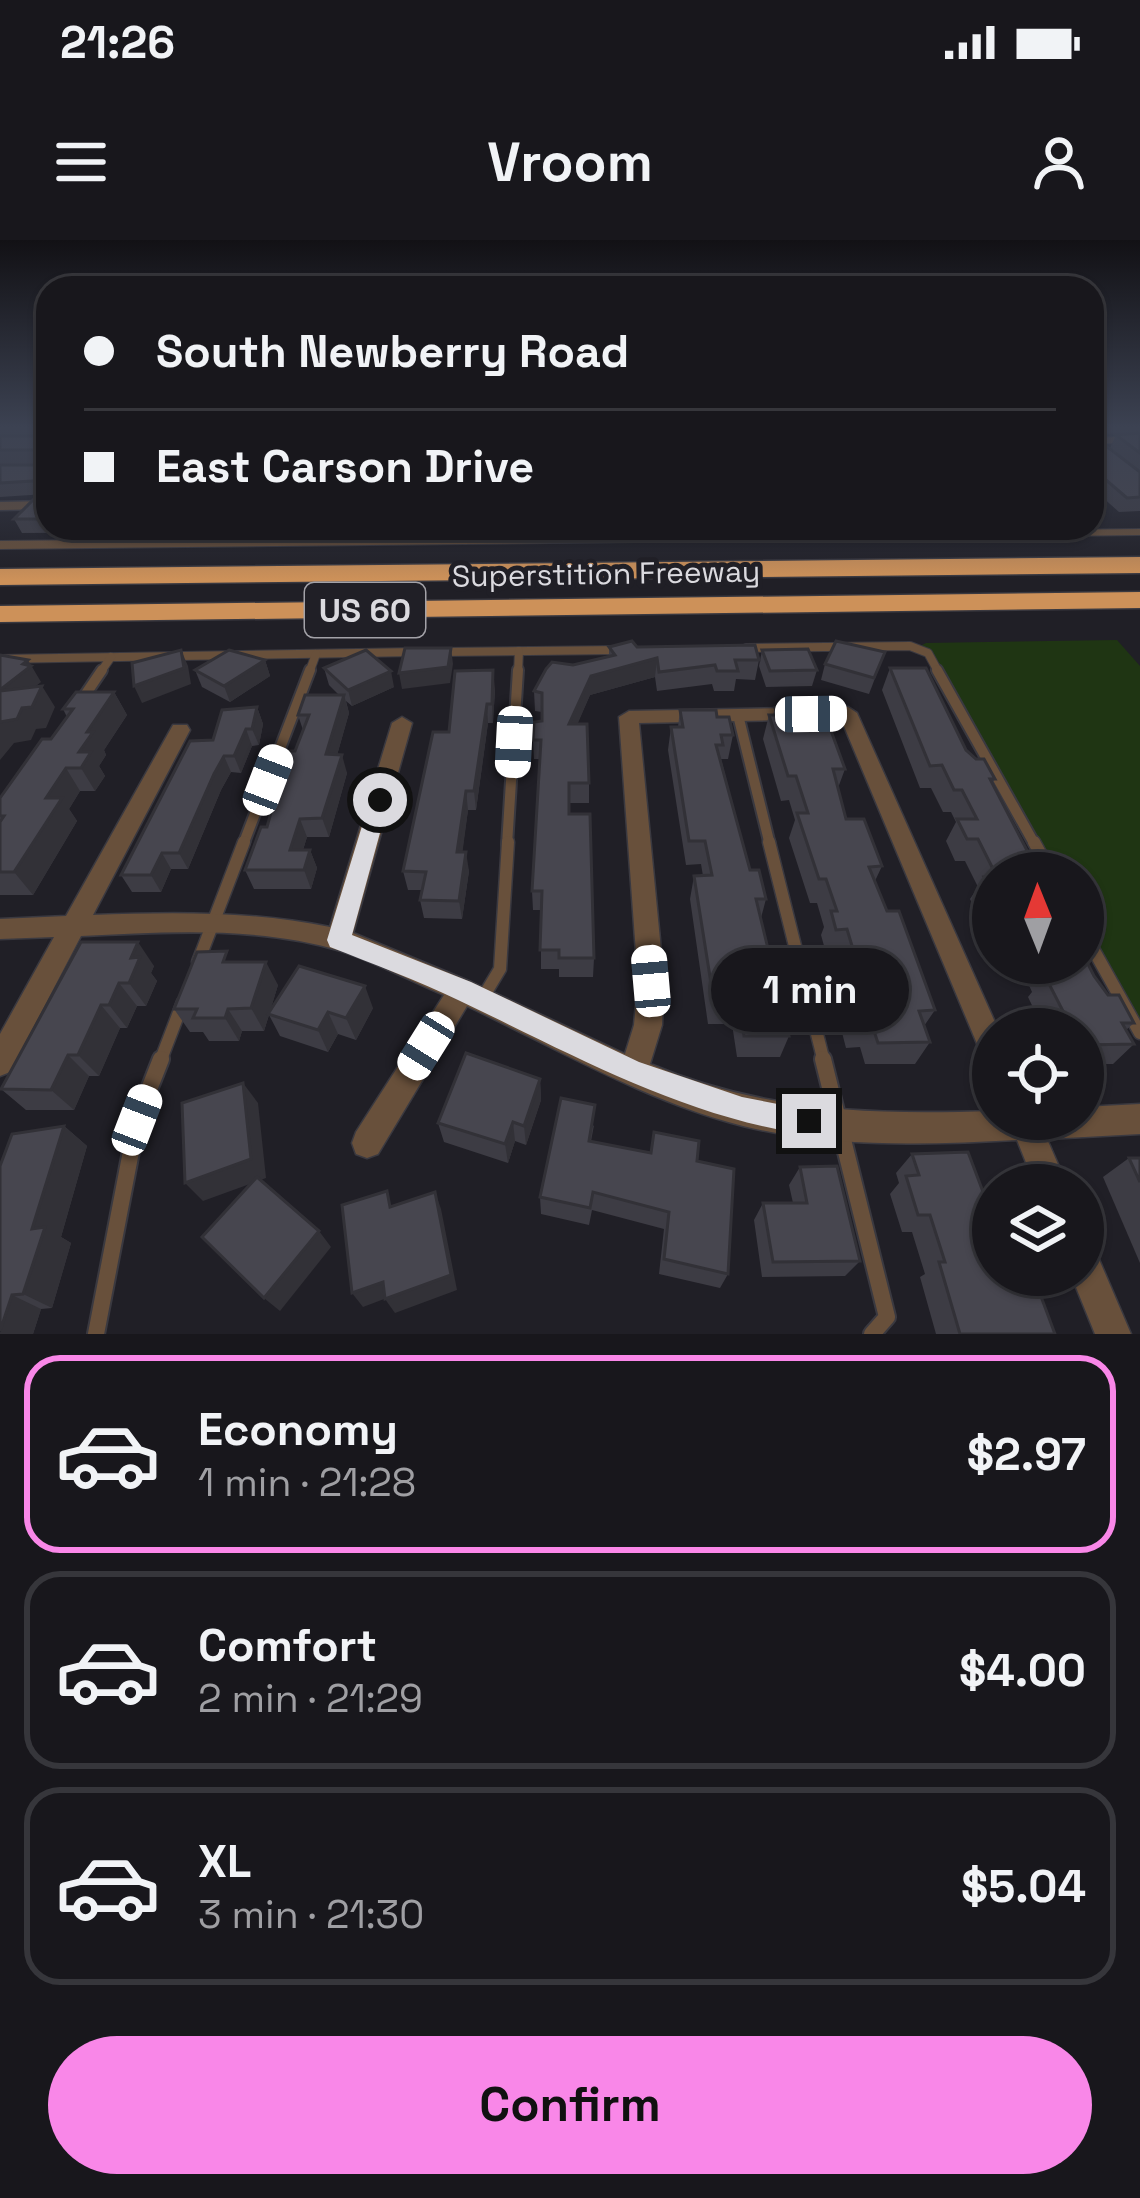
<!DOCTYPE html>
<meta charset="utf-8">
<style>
:root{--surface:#18171c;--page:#212025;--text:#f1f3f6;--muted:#9f9fa3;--line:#36363b;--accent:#f987e8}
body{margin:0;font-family:"Space Grotesk",sans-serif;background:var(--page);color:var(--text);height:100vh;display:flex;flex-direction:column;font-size:45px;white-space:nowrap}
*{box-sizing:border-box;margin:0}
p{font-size:39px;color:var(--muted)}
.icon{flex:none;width:66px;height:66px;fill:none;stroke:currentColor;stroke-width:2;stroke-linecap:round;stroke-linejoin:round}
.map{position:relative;height:1094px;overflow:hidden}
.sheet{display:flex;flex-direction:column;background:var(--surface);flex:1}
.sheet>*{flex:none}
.top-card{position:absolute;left:36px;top:36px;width:1068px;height:264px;border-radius:36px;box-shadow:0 3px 9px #0004,0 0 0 3px var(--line);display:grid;align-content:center;height:264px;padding:0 48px;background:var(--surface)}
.needle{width:78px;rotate:359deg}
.controls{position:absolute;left:972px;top:612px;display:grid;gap:24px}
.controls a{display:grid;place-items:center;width:132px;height:132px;border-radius:50%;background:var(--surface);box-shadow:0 3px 9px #0004,0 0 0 3px var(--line);font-size:60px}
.end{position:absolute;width:54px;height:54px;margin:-27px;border:15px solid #dbdadf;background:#111;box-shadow:0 0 0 6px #111}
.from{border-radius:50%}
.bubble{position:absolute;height:84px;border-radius:42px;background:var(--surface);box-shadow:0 3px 9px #0004,0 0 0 3px var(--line);font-size:39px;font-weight:800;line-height:84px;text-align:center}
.car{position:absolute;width:36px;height:72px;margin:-36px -18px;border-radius:15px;box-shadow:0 0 9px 3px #0007;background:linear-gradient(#fff 24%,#345 0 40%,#fff 0 76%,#345 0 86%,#fff 0)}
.top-card b{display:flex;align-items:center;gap:42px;height:114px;font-size:45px}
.top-card b+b{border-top:3px solid var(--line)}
.top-card i{width:30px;height:30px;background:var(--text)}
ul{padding:21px 0 0;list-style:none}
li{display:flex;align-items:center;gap:36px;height:198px;margin:0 24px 18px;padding:0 24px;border:6px solid var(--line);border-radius:36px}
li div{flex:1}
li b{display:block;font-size:45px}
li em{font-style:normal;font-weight:800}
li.active{border-color:var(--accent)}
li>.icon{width:108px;height:108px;stroke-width:1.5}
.action{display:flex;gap:24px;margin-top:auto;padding:24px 48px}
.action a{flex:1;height:138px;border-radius:72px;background:var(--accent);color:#111;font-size:48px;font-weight:800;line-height:138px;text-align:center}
.status{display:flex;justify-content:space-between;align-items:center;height:84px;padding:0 60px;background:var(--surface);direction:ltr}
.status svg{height:33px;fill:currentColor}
header{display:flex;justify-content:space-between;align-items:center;height:156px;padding:0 48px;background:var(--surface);font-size:54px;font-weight:800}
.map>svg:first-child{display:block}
.green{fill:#1f3513}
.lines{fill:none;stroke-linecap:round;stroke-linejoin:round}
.lane-far4-casing{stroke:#3a3940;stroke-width:8}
.lane-far3-casing{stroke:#3a3940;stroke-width:10}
.lane-far2-casing{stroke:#3a3940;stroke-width:14}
.lane-far1-casing{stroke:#3a3940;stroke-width:15}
.lane-casing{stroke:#3a3940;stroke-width:20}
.street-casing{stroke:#3a3940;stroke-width:3}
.highway-casing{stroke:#3a3940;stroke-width:3}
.lane-far4{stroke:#68503b;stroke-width:6}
.lane-far3{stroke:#68503b;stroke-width:8}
.lane-far2{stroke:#68503b;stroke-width:10}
.lane-far1{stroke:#68503b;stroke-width:12}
.lane{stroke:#68503b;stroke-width:16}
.street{fill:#68503b;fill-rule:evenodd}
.highway{fill:#cd9159;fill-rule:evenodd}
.wall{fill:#3d3c44}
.shaded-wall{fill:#323137}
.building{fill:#47464f;stroke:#323137;stroke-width:3}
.route{fill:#dbdadf}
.labels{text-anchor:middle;stroke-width:10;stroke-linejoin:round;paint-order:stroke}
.far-street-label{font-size:30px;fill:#dbdadf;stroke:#201f26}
.shield{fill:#201f26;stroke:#a3a2a8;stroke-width:3}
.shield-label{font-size:33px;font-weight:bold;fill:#dbdadf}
</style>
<div class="status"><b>21:26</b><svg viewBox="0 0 49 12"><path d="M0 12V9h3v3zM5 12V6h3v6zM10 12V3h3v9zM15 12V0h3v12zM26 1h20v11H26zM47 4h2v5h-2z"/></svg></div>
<header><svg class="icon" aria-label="menu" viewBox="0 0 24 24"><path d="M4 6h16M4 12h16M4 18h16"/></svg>Vroom<svg class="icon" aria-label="person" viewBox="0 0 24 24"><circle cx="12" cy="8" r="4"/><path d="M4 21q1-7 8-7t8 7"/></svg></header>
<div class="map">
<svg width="1140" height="1094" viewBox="0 0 1140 1094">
<rect width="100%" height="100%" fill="#201f26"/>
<polygon class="green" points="1117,400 1140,426 1140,793 1083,691 1083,633 1051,633 928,414 916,408 926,403"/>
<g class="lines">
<g class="lane-far4-casing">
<g id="lane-far4">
<polyline points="1092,201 1140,199"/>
<polyline points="740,297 1140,292"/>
</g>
</g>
<g class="lane-far3-casing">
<g id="lane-far3">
<polyline points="0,305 1003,294"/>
<polyline points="746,408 910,406 928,413 939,433"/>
<polyline points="440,412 620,410"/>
<polyline points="0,419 416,412"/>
<polyline points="100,433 111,417"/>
<polyline points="309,433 316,414"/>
<polyline points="518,433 519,411"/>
</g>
</g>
<g class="lane-far2-casing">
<g id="lane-far2">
<polyline points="937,430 1035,605"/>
<polyline points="81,461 102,430"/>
<polyline points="738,475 770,605"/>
<polyline points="243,605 310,430"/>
<polyline points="507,605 518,430"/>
</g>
</g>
<g class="lane-far1-casing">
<g id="lane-far1">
<polyline points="769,602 824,822"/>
<polyline points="1034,602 1051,633"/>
<polyline points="1083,691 1140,793"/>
<polyline points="198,722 244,602"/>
<polyline points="482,759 500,729 508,602"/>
<polyline points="160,822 183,762"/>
</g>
</g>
<g class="lane-casing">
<g id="lane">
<polyline points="823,819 887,1077 872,1094"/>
<polyline points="96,1094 137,880 161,819"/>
</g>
</g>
<g class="street-casing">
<g id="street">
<polygon points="48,261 48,269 0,270 0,262"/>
<path d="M 848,467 L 857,473 L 998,789 L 993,789 L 993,822 L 983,818 L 841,479 L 639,483 L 664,741 L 662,785 L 650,824 C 764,872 872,875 993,871 L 993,879 L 1083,879 L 1083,867 L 1140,864 L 1140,894 L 1047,899 L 1067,945 L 1035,945 L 1017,900 C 926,905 832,908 743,886 C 645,861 558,809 467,766 L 378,914 L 367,918 L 356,914 L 352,903 L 356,892 L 444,755 C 410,741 376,722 341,711 C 259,686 166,692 81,696 L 10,832 L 0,836 L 0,794 L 54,697 L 0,699 L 0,679 L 66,676 L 173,485 L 187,485 L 190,490 L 93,675 C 173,672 251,671 330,687 L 392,483 L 402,477 L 412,483 L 353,693 L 471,742 L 625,814 L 634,785 L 638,741 L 619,477 L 629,471 Z"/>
<polygon points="1083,1005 1095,1010 1131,1094 1095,1094 1071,1035 1083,1035"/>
</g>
</g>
<g class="highway-casing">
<g id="highway">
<polygon points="1140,317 1140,333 0,345 0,329"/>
<polygon points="1140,352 1140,368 0,382 0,366"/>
</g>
</g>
<use href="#lane-far4" class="lane-far4"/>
<use href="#lane-far3" class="lane-far3"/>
<use href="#lane-far2" class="lane-far2"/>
<use href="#lane-far1" class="lane-far1"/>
<use href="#lane" class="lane"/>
<use href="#street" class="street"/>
<use href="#highway" class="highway"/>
</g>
<g class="wall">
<polygon points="0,187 48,187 48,288 202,288 200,292 22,293 14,279 44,258 46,254 0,257 0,225 43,224 0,224 0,196 42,196 44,195 0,196"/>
<polygon points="1092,187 1140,187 1140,193 1093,194 1110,208 1116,195 1140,193 1140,271 1119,272 1092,248"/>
<polygon points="265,288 751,288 298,292"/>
<polygon points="609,407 637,407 759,420 755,440 736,439 734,451 714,451 712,444 657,451 655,437 590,455 577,484 589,543 589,563 569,563 569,574 594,718 593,737 559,737 559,729 541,729 541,670 533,670 532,651 540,519 534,519 533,500 542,481 542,472 535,471 534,451 573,425 609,416"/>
<polygon points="762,410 817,430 812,446 766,447 759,426"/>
<polygon points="885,412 869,454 821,440 825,424"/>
<polygon points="265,420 270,436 230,462 202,447 195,430"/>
<polygon points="324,428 394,447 352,466 346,461 349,473 337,515 347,533 329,597 307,597 303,610 310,610 317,628 311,649 254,649 245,630 267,587 303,490 298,475 339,455 329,445"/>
<polygon points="890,428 995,539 992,544 1033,622 1046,633 993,633 993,708 970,659 978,647 965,621 955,621 946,601 956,582 951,572 943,572 931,548 920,548 882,450"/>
<polygon points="495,449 493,483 488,483 476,570 468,570 462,612 469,631 462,679 424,678 420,660 422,650 408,650 403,631 449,492"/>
<polygon points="114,452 127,475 104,510 106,515 99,526 105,536 95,551 80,551 69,569 77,581 33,655 0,655 0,558 51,499 67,477 63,469"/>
<polygon points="257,467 263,484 259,505 252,506 241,533 231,532 221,550 188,629 171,629 161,652 132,652 121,635"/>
<polygon points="775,468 820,488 845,529 838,548 846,579 882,626 875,641 887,671 935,770 924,786 930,802 915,824 865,824 860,807 846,808 838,777 848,754 837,713 826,713 821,695 824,687 817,663 810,663 789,598 795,580 789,560 781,561 763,499 769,475 773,475"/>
<polygon points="680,470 717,477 733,495 728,519 721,519 750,630 766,659 761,678 789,796 780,817 737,817 732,784 708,784 690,659 694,636 703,636 701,624 686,625 668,510 671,487 678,487"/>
<polygon points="81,702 154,726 151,733 157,741 146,766 137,766 127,788 120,788 99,836 89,836 74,870 26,870 1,849"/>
<polygon points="233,722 278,745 270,771 373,768 356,800 338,794 328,812 280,796 269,775 264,791 242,791 239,801 209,801 203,792 190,792 174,769"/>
<polygon points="1019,723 1083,723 1108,755 1134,783 1126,790 1134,804 1113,824 1083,824 1083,789 1039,789 1042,786 1028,757 1032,752"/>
<polygon points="540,839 541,860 526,905 515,901 508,923 444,902 438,883"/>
<polygon points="594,885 591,901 650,913 654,892 697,921 728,1034 720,1048 659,1034 664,989 592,970 589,985 541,974 540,957"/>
<polygon points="64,886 87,906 61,997 71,1003 52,1068 41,1069 33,1094 0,1094"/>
<polygon points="912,914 988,965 1055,1094 936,1094 920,1037 925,1034 912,992 902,992 890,954 899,943 896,933"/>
<polygon points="1129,918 1140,918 1140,1023 1103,937"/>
<polygon points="800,927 860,1021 845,1036 762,1037 754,980 763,963 793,963 789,945"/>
</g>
<g class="shaded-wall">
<polygon points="451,408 453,424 450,443 402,449 399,433"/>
<polygon points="181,410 188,426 191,444 142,463 134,446"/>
<polygon points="657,418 655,437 590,455 569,504 569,484 591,436"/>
<polygon points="28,420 41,442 11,466 0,450"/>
<polygon points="265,420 270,436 230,462 224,446"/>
<polygon points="493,430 495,449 493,483 492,464"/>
<polygon points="391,431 394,447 352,466 348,450"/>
<polygon points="42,446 55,467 46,488 36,489 31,500 14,503 0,520 0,482 22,468"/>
<polygon points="114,452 127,475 104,510 106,515 99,526 105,536 95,551 81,528 79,512 87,492"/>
<polygon points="344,455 349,473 332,533 326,514"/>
<polygon points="487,464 488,483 476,570 474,551"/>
<polygon points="257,467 263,484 259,505 252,489"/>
<polygon points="246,489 252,506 241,533 234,516"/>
<polygon points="342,515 347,533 329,597 322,578"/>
<polygon points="224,516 231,532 221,550 188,629 179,613 214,534"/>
<polygon points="66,528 80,551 69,569 77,581 33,655 14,632 46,558"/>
<polygon points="466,551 468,570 460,631 457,612"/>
<polygon points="300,579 307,597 297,628 290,610"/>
<polygon points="310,610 317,628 311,649 304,630"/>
<polygon points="466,612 469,631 462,679 459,661"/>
<polygon points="162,613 171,629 161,652 151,635"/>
<polygon points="138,702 154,726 151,733 157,741 146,766 129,743 131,718"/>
<polygon points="266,722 278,745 264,791 251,768"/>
<polygon points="119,743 137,766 127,788 109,765"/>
<polygon points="365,746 373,768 356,800 346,778"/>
<polygon points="101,765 120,788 99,836 78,815"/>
<polygon points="228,769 242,791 239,801 225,778"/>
<polygon points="328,772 338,794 328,812 318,790"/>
<polygon points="68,815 89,836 74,870 51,850"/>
<polygon points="540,839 541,860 526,905 524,886"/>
<polygon points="243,843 258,863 266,938 203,961 185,943"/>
<polygon points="513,882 515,901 508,923 505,904"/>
<polygon points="64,886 87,906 61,997 71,1003 52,1068 23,1054 32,989"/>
<polygon points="435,952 441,969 457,1050 395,1073 385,1059"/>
<polygon points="319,991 331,1007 280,1071 264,1058"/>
<polygon points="383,1042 392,1056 363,1067 352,1053"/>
<polygon points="12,1055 41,1069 33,1094 0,1094"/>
</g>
<g class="building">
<polygon points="44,187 48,187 48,217 43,210 0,210 0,196 42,196 46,192"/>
<polygon points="1092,190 1093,196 1140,232 1140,257 1127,258 1092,228"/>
<polygon points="1140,193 1140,213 1116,195"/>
<polygon points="48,219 48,240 0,243 0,225 41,225"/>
<polygon points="48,251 48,279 14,279 34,259 44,258"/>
<polygon points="632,401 637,407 755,405 759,420 735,420 738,431 717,431 715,425 659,432 657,418 591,436 569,484 587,484 589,543 569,543 569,574 590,574 594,718 559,718 559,710 540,710 542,651 532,651 541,500 533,500 534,482 542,481 542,453 534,451 546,429 552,422 573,425 615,415 609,407"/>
<polygon points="836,401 885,412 874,438 825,424"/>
<polygon points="405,408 451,408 448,427 399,433"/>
<polygon points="808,409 817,430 770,431 762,410"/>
<polygon points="181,410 184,428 134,446 132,423"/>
<polygon points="229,410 265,420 224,446 195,430"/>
<polygon points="366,410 391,431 348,450 324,428"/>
<polygon points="0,415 28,420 23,424 31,426 0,450"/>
<polygon points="890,428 926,428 966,510 976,519 984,519 995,539 990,539 1033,622 1040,622 1046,633 995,633 978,599 967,599 957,579 977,579 962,550 954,550 942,525 930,526"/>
<polygon points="493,430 492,464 487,464 474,551 466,551 457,612 466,612 459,661 420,660 426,632 403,631 433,492 449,492 455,431"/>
<polygon points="42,446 32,467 22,468 17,479 0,482 0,451"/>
<polygon points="76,452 114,452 87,492 93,492 79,512 91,512 81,528 66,528 46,558 62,558 14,632 0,632 0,582 4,576 0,576 0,558 42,499 51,499 73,469 63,469"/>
<polygon points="305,455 344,455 326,514 342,515 322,578 300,579 290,610 310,610 304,630 245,630 261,587 267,587 288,511 295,511 309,475 298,475"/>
<polygon points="257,467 252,489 246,489 234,516 224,516 214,534 179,613 162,613 151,635 121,635 190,501 213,500 222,470"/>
<polygon points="813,467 820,488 830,488 845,529 833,529 846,579 864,579 882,626 869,627 887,671 899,671 935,770 919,771 930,802 878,803 872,785 858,786 849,754 863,754 857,736 861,736 847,689 836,690 831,671 837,671 826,639 819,639 797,573 808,573 796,536 788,536 769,475 778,475 775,468"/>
<polygon points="680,470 716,470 717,477 729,477 733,495 721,495 723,505 716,505 750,630 759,630 766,659 756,659 789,796 744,796 739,762 714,762 694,636 712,635 705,601 689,601 671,487 683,487"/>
<polygon points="984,637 993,637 993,656"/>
<polygon points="81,702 138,702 131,718 140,717 129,743 119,743 109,765 101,765 78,815 68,815 51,850 1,849"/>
<polygon points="227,711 223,722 266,722 251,768 228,769 225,778 193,778 197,769 174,769 197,712"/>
<polygon points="1083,714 1094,736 1108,755 1119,755 1134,783 1122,783 1134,804 1083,805 1083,789 1058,789 1052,775 1065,775 1045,736 1052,736 1045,723 1083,723"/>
<polygon points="299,726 365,746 346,778 328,772 318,790 268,774"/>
<polygon points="466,813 540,839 524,886 513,882 505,904 438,883"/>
<polygon points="243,843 251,919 185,943 182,863"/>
<polygon points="561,858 595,865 589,901 651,913 654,892 699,901 697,921 734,929 728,1034 664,1019 669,972 593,952 590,968 540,957"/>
<polygon points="64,886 32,989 45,987 23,1054 12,1055 0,1091 0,926 12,894"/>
<polygon points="968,912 988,965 993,965 993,1035 1033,1035 1055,1094 960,1094 939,1022 945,1022 930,975 918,975 906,936 919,935 912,914"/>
<polygon points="1129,918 1140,918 1140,942"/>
<polygon points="837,926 860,1021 773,1022 763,963 807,963 800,927"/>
<polygon points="257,937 319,991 264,1058 202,997"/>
<polygon points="387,951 390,967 435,952 451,1035 385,1059 383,1042 352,1053 342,965"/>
</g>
<linearGradient id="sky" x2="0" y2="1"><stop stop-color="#121115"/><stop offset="0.55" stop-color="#3c4252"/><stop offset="1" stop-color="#3c4252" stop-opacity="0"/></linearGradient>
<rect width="1140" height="340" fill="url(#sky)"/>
<path class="route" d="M 380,553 L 389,560 L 352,695 L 471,742 L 639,822 L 742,857 L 819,872 L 823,881 L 819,891 L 809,895 C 681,876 574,815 458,760 C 417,740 373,724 330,707 L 327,700 L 370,560 Z"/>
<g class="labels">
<g class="far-street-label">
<text transform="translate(606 334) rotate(-1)" y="10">Superstition Freeway</text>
</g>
<rect class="shield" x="305" y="343" width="120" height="54" rx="9"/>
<g class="shield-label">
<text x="365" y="382">US 60</text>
</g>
</g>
</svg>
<div class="controls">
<a><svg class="needle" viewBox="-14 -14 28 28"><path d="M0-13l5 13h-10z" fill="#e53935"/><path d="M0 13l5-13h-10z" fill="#9f9fa3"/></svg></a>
<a><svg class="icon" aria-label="locate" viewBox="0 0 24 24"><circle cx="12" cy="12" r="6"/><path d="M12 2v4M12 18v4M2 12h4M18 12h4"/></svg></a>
<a><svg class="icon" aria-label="layers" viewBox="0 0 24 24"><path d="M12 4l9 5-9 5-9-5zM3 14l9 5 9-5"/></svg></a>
</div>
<i class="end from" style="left:380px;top:560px"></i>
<i class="end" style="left:809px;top:881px"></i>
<div class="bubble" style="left:711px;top:708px;width:198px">1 min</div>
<i class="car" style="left:811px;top:474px;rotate:89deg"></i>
<i class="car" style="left:514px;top:502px;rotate:183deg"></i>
<i class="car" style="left:268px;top:540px;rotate:21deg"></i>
<i class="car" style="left:651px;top:741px;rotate:355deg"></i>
<i class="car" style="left:426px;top:806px;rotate:212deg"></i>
<i class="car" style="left:137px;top:880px;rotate:21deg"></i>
<div class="top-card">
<b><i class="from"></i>South Newberry Road</b>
<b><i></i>East Carson Drive</b>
</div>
</div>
<section class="sheet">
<ul>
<li class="active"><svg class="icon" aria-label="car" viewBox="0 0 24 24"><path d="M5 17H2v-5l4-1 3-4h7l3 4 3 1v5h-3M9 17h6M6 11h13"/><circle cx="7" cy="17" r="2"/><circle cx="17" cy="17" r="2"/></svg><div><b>Economy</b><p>1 min · 21:28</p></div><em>$2.97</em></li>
<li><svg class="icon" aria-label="car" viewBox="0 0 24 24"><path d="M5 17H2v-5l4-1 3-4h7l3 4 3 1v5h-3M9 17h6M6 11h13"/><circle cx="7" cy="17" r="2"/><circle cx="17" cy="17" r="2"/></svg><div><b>Comfort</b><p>2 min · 21:29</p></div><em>$4.00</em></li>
<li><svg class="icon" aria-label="car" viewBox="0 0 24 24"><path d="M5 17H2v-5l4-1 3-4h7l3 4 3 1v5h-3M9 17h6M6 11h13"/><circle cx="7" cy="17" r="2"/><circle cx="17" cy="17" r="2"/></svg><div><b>XL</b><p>3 min · 21:30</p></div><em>$5.04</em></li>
</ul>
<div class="action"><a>Confirm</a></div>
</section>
